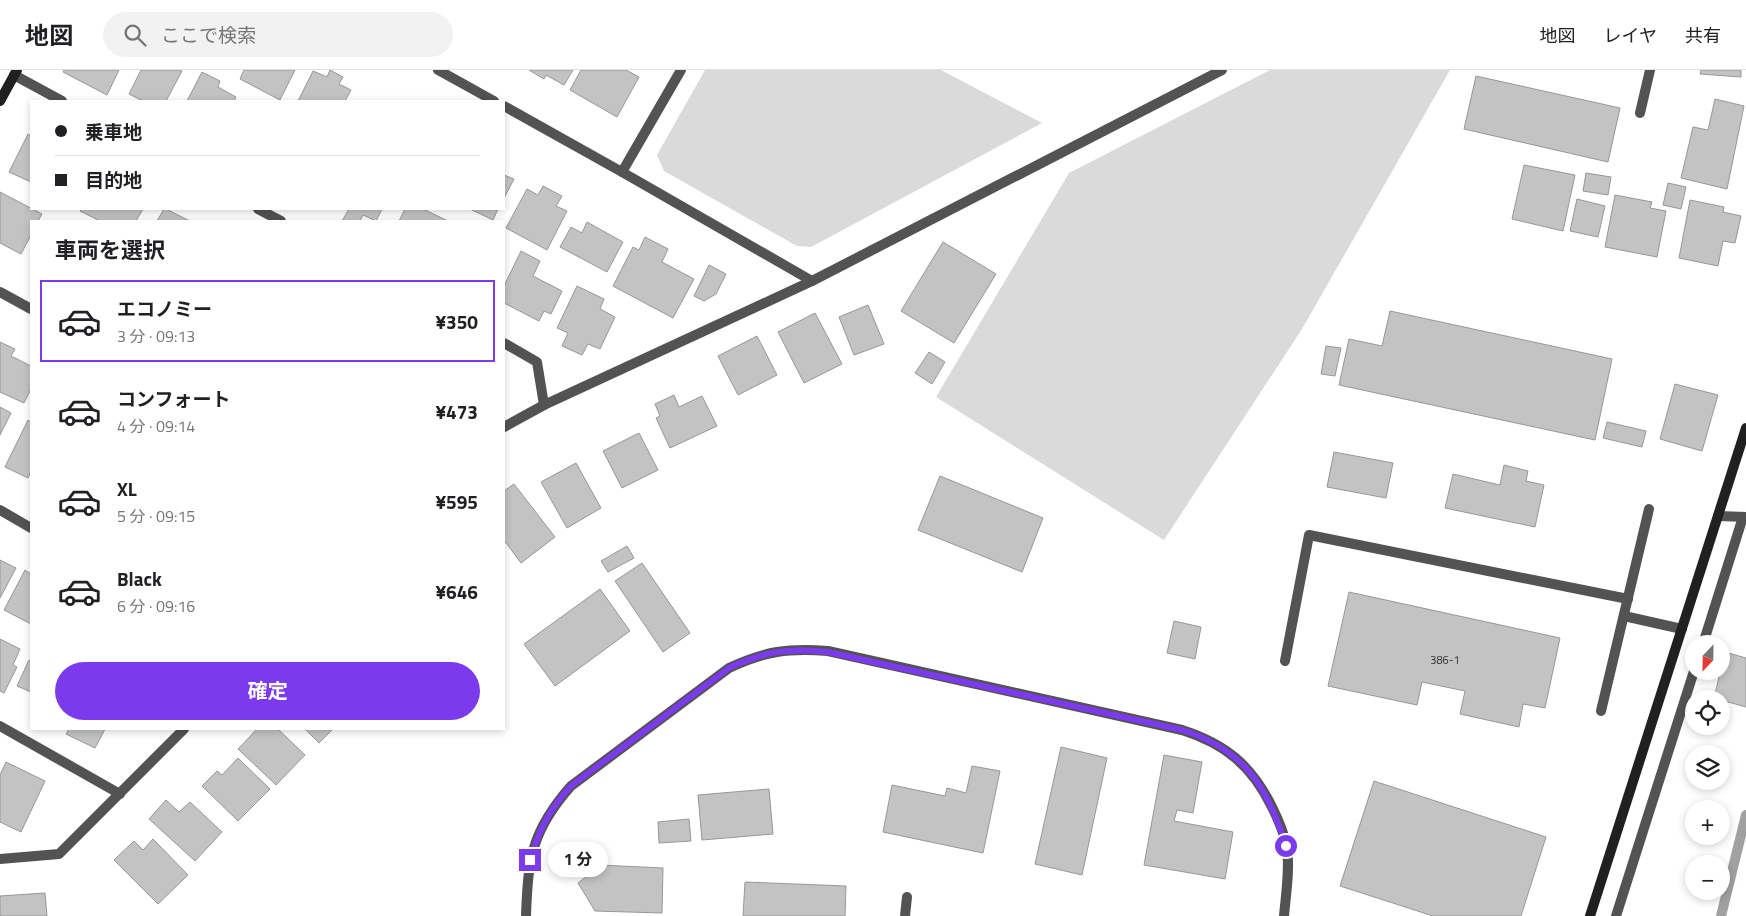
<!DOCTYPE html>
<html lang="ja">
<meta charset="utf-8">
<style>
:root{--surface:#fff;--page:#f2f2f2;--text:#202124;--muted:#757577;--line:#e0e0e0;--accent:#7c3aed}
body{margin:0;font-family:"Titillium Web","Noto Sans JP",sans-serif;background:var(--page);color:var(--text);height:100vh;display:flex;flex-direction:column;font-size:19px;white-space:nowrap}
*{box-sizing:border-box;margin:0}
p{font-size:16px;color:var(--muted)}
.icon{flex:none;width:28px;height:28px;fill:none;stroke:currentColor;stroke-width:2;stroke-linecap:round;stroke-linejoin:round}
.map{position:relative;flex:1;overflow:hidden}
.panel{position:absolute;left:30px;top:150px;width:475px;height:510px;display:flex;flex-direction:column;background:var(--surface);border-radius:0px;box-shadow:0 2px 8px #0003}
.panel>*{flex:none}
.banner{position:absolute;left:30px;top:30px;width:475px;height:110px;border-radius:0px;box-shadow:0 2px 8px #0003;display:grid;align-content:center;height:110px;padding:0 25px;background:var(--surface)}
.needle{width:32px;rotate:202deg}
.controls{position:absolute;left:1685px;top:565px;display:grid;gap:10px}
.controls a{display:grid;place-items:center;width:45px;height:45px;border-radius:50%;background:var(--surface);box-shadow:0 2px 8px #0003;font-size:25px}
.end{position:absolute;width:22px;height:22px;margin:-11px;border:6px solid #7c3aed;background:#fff;box-shadow:0 0 0 2px #fff}
.from{border-radius:50%}
.bubble{position:absolute;height:35px;border-radius:18px;background:var(--surface);box-shadow:0 2px 8px #0003;font-size:16px;font-weight:700;line-height:35px;text-align:center}
.banner b{display:flex;align-items:center;gap:18px;height:48px;font-size:19px}
.banner b+b{border-top:1px solid var(--line)}
.banner i{width:12px;height:12px;background:var(--text)}
ul{padding:0;list-style:none}
li{display:flex;align-items:center;gap:15px;height:82px;margin:0 10px 8px;padding:0 15px;border:2px solid transparent;border-radius:0px}
li div{flex:1}
li b{display:block;font-size:19px}
li em{font-style:normal;font-weight:700}
li.current{border-color:var(--accent)}
li>.icon{width:45px;height:45px;stroke-width:1.5}
h2{padding:0 25px;font-size:22px;line-height:60px}
.action{display:flex;gap:10px;margin-top:auto;padding:10px 25px}
.action a{flex:1;height:58px;border-radius:30px;background:var(--accent);color:#fff;font-size:20px;font-weight:700;line-height:58px;text-align:center}
header{display:flex;align-items:center;gap:30px;box-sizing:border-box;height:70px;padding:0 25px;background:var(--surface);border-bottom:1px solid var(--line)}
header strong{font-size:24px}
nav{display:flex;gap:28px;margin-inline-start:auto;font-size:18px}
.search{width:350px;height:45px;background:var(--page);display:flex;align-items:center;gap:12px;box-sizing:border-box;padding:0 18px;border-radius:28px;color:var(--muted);font-size:19px}
.map>svg:first-child{display:block}
.green{fill:#dadada}
.lines{fill:none;stroke-linecap:round;stroke-linejoin:round}
.stream{stroke:#a1a1a1;stroke-width:10}
.building{fill:#c3c3c3;stroke:#979797}
.lane{stroke:#535353;stroke-width:10}
.street{stroke:#535353;stroke-width:10}
.secondary{stroke:#202020;stroke-width:10}
.route{stroke:#7c3aed;stroke-width:6}
.labels{text-anchor:middle;stroke-width:4;stroke-linejoin:round;paint-order:stroke}
.number-label{font-size:11px;fill:#313131}
</style>
<header>
<strong>地図</strong>
<div class="search"><svg class="icon" aria-label="search" viewBox="0 0 24 24"><circle cx="10" cy="10" r="6"/><path d="M15 15l6 6"/></svg>ここで検索</div>
<nav><a>地図</a><a>レイヤ</a><a>共有</a></nav>
</header>
<div class="map">
<svg width="1746" height="846" viewBox="0 0 1746 846">
<rect width="100%" height="100%" fill="#fff"/>
<g class="green">
<polygon points="705,0 941,0 1042,53 811,177 797,176 664,101 657,85"/>
<polygon points="1270,0 1450,0 1302,259 1164,470 936,327 1069,103"/>
</g>
<g class="lines">
<polyline class="stream" points="1721,846 1746,745"/>
</g>
<g class="building">
<polygon points="64,0 119,0 107,25 63,2"/>
<polygon points="141,0 180,0 182,1 166,31 143,31 129,24"/>
<polygon points="244,0 295,0 280,30 240,9"/>
<polygon points="330,0 343,7 339,14 351,20 345,31 298,31 313,1 327,7"/>
<polygon points="529,0 573,0 564,15 546,5 544,9"/>
<polygon points="581,0 626,0 639,7 617,47 570,20"/>
<polygon points="1701,0 1741,0 1741,7 1700,4"/>
<polygon points="202,2 220,11 218,17 236,27 234,31 187,31"/>
<polygon points="1476,6 1620,38 1608,92 1464,59"/>
<polygon points="1715,29 1744,36 1727,119 1681,108 1693,57 1708,60"/>
<polygon points="28,64 31,66 31,112 9,102"/>
<polygon points="1524,95 1575,105 1563,161 1512,149"/>
<polygon points="1586,103 1611,107 1608,125 1583,121"/>
<polygon points="504,105 514,109 504,128"/>
<polygon points="1668,113 1686,117 1681,139 1663,135"/>
<polygon points="543,116 562,126 556,136 567,141 547,180 506,158 527,119 538,125"/>
<polygon points="0,122 42,144 38,151 31,151 31,165 21,184 0,173"/>
<polygon points="1615,125 1652,132 1650,138 1666,141 1657,187 1605,177"/>
<polygon points="1577,129 1605,136 1598,167 1570,161"/>
<polygon points="1690,130 1724,137 1723,142 1741,146 1735,173 1723,171 1718,196 1679,188"/>
<polygon points="82,139 143,139 136,151 100,151 80,141"/>
<polygon points="164,139 166,139 190,151 157,151"/>
<polygon points="349,139 382,139 376,151 363,145 360,151 342,151"/>
<polygon points="405,139 423,139 448,151 399,151"/>
<polygon points="470,139 498,139 493,150"/>
<polygon points="587,152 623,172 607,202 560,177 571,157 582,163"/>
<polygon points="645,167 668,179 662,192 694,209 673,248 613,216 633,177 639,180"/>
<polygon points="943,172 996,204 954,273 901,241"/>
<polygon points="521,181 540,191 533,206 562,221 551,244 544,241 539,251 504,233 504,216"/>
<polygon points="709,195 726,204 716,224 704,231 694,226"/>
<polygon points="577,216 604,229 600,239 615,247 600,279 588,274 582,285 562,276 568,263 557,258"/>
<polygon points="868,235 884,274 854,285 839,247"/>
<polygon points="1390,241 1612,289 1595,370 1339,315 1349,269 1382,276"/>
<polygon points="815,243 842,294 804,313 778,262"/>
<polygon points="757,266 777,305 738,325 718,286"/>
<polygon points="0,272 15,279 11,286 31,296 31,319 24,333 0,322"/>
<polygon points="1326,276 1341,278 1335,306 1321,304"/>
<polygon points="929,282 945,292 932,314 915,303"/>
<polygon points="1675,314 1718,325 1702,381 1660,369"/>
<polygon points="674,325 679,337 702,326 717,356 670,378 656,348 660,346 655,334"/>
<polygon points="0,337 11,343 0,365"/>
<polygon points="28,350 31,352 31,401 28,408 5,397"/>
<polygon points="1607,352 1646,361 1642,377 1603,368"/>
<polygon points="639,363 658,400 622,418 603,381"/>
<polygon points="1334,382 1393,393 1386,428 1327,417"/>
<polygon points="576,393 601,438 567,458 541,412"/>
<polygon points="1504,395 1528,401 1526,411 1544,415 1535,457 1445,438 1453,404 1500,415"/>
<polygon points="940,406 1043,448 1022,502 918,460"/>
<polygon points="514,414 555,467 521,493 504,470 504,421"/>
<polygon points="627,476 634,488 608,502 601,491"/>
<polygon points="0,490 16,498 0,528"/>
<polygon points="642,493 690,563 663,582 615,511"/>
<polygon points="25,500 31,504 31,554 4,540"/>
<polygon points="600,519 630,561 555,616 524,574"/>
<polygon points="1349,522 1560,568 1545,638 1523,634 1519,657 1460,644 1465,621 1422,612 1417,635 1328,616"/>
<polygon points="1174,551 1201,557 1195,589 1167,583"/>
<polygon points="0,569 20,579 13,595 17,597 4,623 0,621"/>
<polygon points="1725,582 1746,588 1746,637 1721,630 1721,629 1714,628"/>
<polygon points="29,590 31,591 31,622 17,616"/>
<polygon points="69,659 105,659 95,678 66,664"/>
<polygon points="257,659 278,659 305,685 276,715 238,679"/>
<polygon points="305,659 333,659 319,673"/>
<polygon points="1061,677 1107,688 1082,805 1035,794"/>
<polygon points="1164,685 1202,692 1193,743 1177,740 1174,751 1233,762 1225,809 1144,795"/>
<polygon points="238,688 270,719 238,751 202,716 217,701 222,705"/>
<polygon points="6,692 45,711 21,762 0,752 0,705"/>
<polygon points="972,696 1000,701 983,783 883,762 892,715 945,726 947,718 966,723"/>
<polygon points="1374,711 1546,767 1521,846 1433,846 1340,816"/>
<polygon points="769,719 773,764 702,770 698,725"/>
<polygon points="166,730 179,742 190,732 222,762 195,791 149,749"/>
<polygon points="689,749 691,771 659,773 658,752"/>
<polygon points="153,769 188,805 158,834 114,790 134,771 143,780"/>
<polygon points="600,795 663,798 662,843 595,841 578,813"/>
<polygon points="745,812 846,816 845,846 743,846"/>
<polygon points="45,823 47,846 0,846 0,826"/>
</g>
<g class="lines">
<g class="lane">
<polyline points="1640,43 1650,0"/>
<polyline points="1624,546 1682,559"/>
<polyline points="1285,591 1309,465 1628,529"/>
<polyline points="1601,641 1649,439"/>
<polyline points="905,846 907,827"/>
</g>
<g class="street">
<polyline points="438,0 494,31"/>
<polyline points="14,5 62,31"/>
<polyline points="504,36 622,102 812,211"/>
<polyline points="622,102 681,0"/>
<polyline points="258,139 281,151"/>
<polyline points="0,222 31,239"/>
<polyline points="504,273 537,292 544,335"/>
<polyline points="504,357 544,335 812,211 1222,0"/>
<polyline points="0,440 31,458"/>
<polyline points="1718,446 1746,447"/>
<polyline points="1703,574 1743,447"/>
<polyline points="0,656 120,724"/>
<polyline points="0,789 59,784 184,659"/>
<path d="M 526,846 C 528,788 532,760 571,716 L 729,598 C 765,581 788,578 828,581 L 1182,660 C 1226,674 1252,696 1272,737 C 1278,749 1284,764 1287,777 C 1290,800 1286,823 1284,846"/>
<polyline points="1616,846 1694,601"/>
</g>
<g class="secondary">
<polyline points="0,31 17,0"/>
<polyline points="1590,846 1746,358"/>
</g>
</g>
<g class="lines">
<path class="route" d="M 530,790 C 540,758 549,740 571,716 L 729,598 C 765,581 788,578 828,582 L 1182,660 C 1245,680 1267,716 1286,776"/>
</g>
<g class="labels">
<g class="number-label">
<text x="1445" y="594">386-1</text>
</g>
</g>
</svg>
<div class="controls">
<a><svg class="needle" viewBox="-14 -14 28 28"><path d="M0-13l5 13h-10z" fill="#e53935"/><path d="M0 13l5-13h-10z" fill="#757577"/></svg></a>
<a><svg class="icon" aria-label="locate" viewBox="0 0 24 24"><circle cx="12" cy="12" r="6"/><path d="M12 2v4M12 18v4M2 12h4M18 12h4"/></svg></a>
<a><svg class="icon" aria-label="layers" viewBox="0 0 24 24"><path d="M12 4l9 5-9 5-9-5zM3 14l9 5 9-5"/></svg></a>
<a>+</a>
<a>−</a>
</div>
<i class="end from" style="left:1286px;top:776px"></i>
<i class="end" style="left:530px;top:790px"></i>
<div class="bubble" style="left:548px;top:772px;width:60px">1 分</div>
<div class="banner">
<b><i class="from"></i>乗車地</b>
<b><i></i>目的地</b>
</div>
<section class="panel">
<h2>車両を選択</h2>
<ul>
<li class="current"><svg class="icon" aria-label="car" viewBox="0 0 24 24"><path d="M5 17H2v-5l4-1 3-4h7l3 4 3 1v5h-3M9 17h6M6 11h13"/><circle cx="7" cy="17" r="2"/><circle cx="17" cy="17" r="2"/></svg><div><b>エコノミー</b><p>3 分 · 09:13</p></div><em>¥350</em></li>
<li><svg class="icon" aria-label="car" viewBox="0 0 24 24"><path d="M5 17H2v-5l4-1 3-4h7l3 4 3 1v5h-3M9 17h6M6 11h13"/><circle cx="7" cy="17" r="2"/><circle cx="17" cy="17" r="2"/></svg><div><b>コンフォート</b><p>4 分 · 09:14</p></div><em>¥473</em></li>
<li><svg class="icon" aria-label="car" viewBox="0 0 24 24"><path d="M5 17H2v-5l4-1 3-4h7l3 4 3 1v5h-3M9 17h6M6 11h13"/><circle cx="7" cy="17" r="2"/><circle cx="17" cy="17" r="2"/></svg><div><b>XL</b><p>5 分 · 09:15</p></div><em>¥595</em></li>
<li><svg class="icon" aria-label="car" viewBox="0 0 24 24"><path d="M5 17H2v-5l4-1 3-4h7l3 4 3 1v5h-3M9 17h6M6 11h13"/><circle cx="7" cy="17" r="2"/><circle cx="17" cy="17" r="2"/></svg><div><b>Black</b><p>6 分 · 09:16</p></div><em>¥646</em></li>
</ul>
<div class="action"><a>確定</a></div>
</section>
</div>
